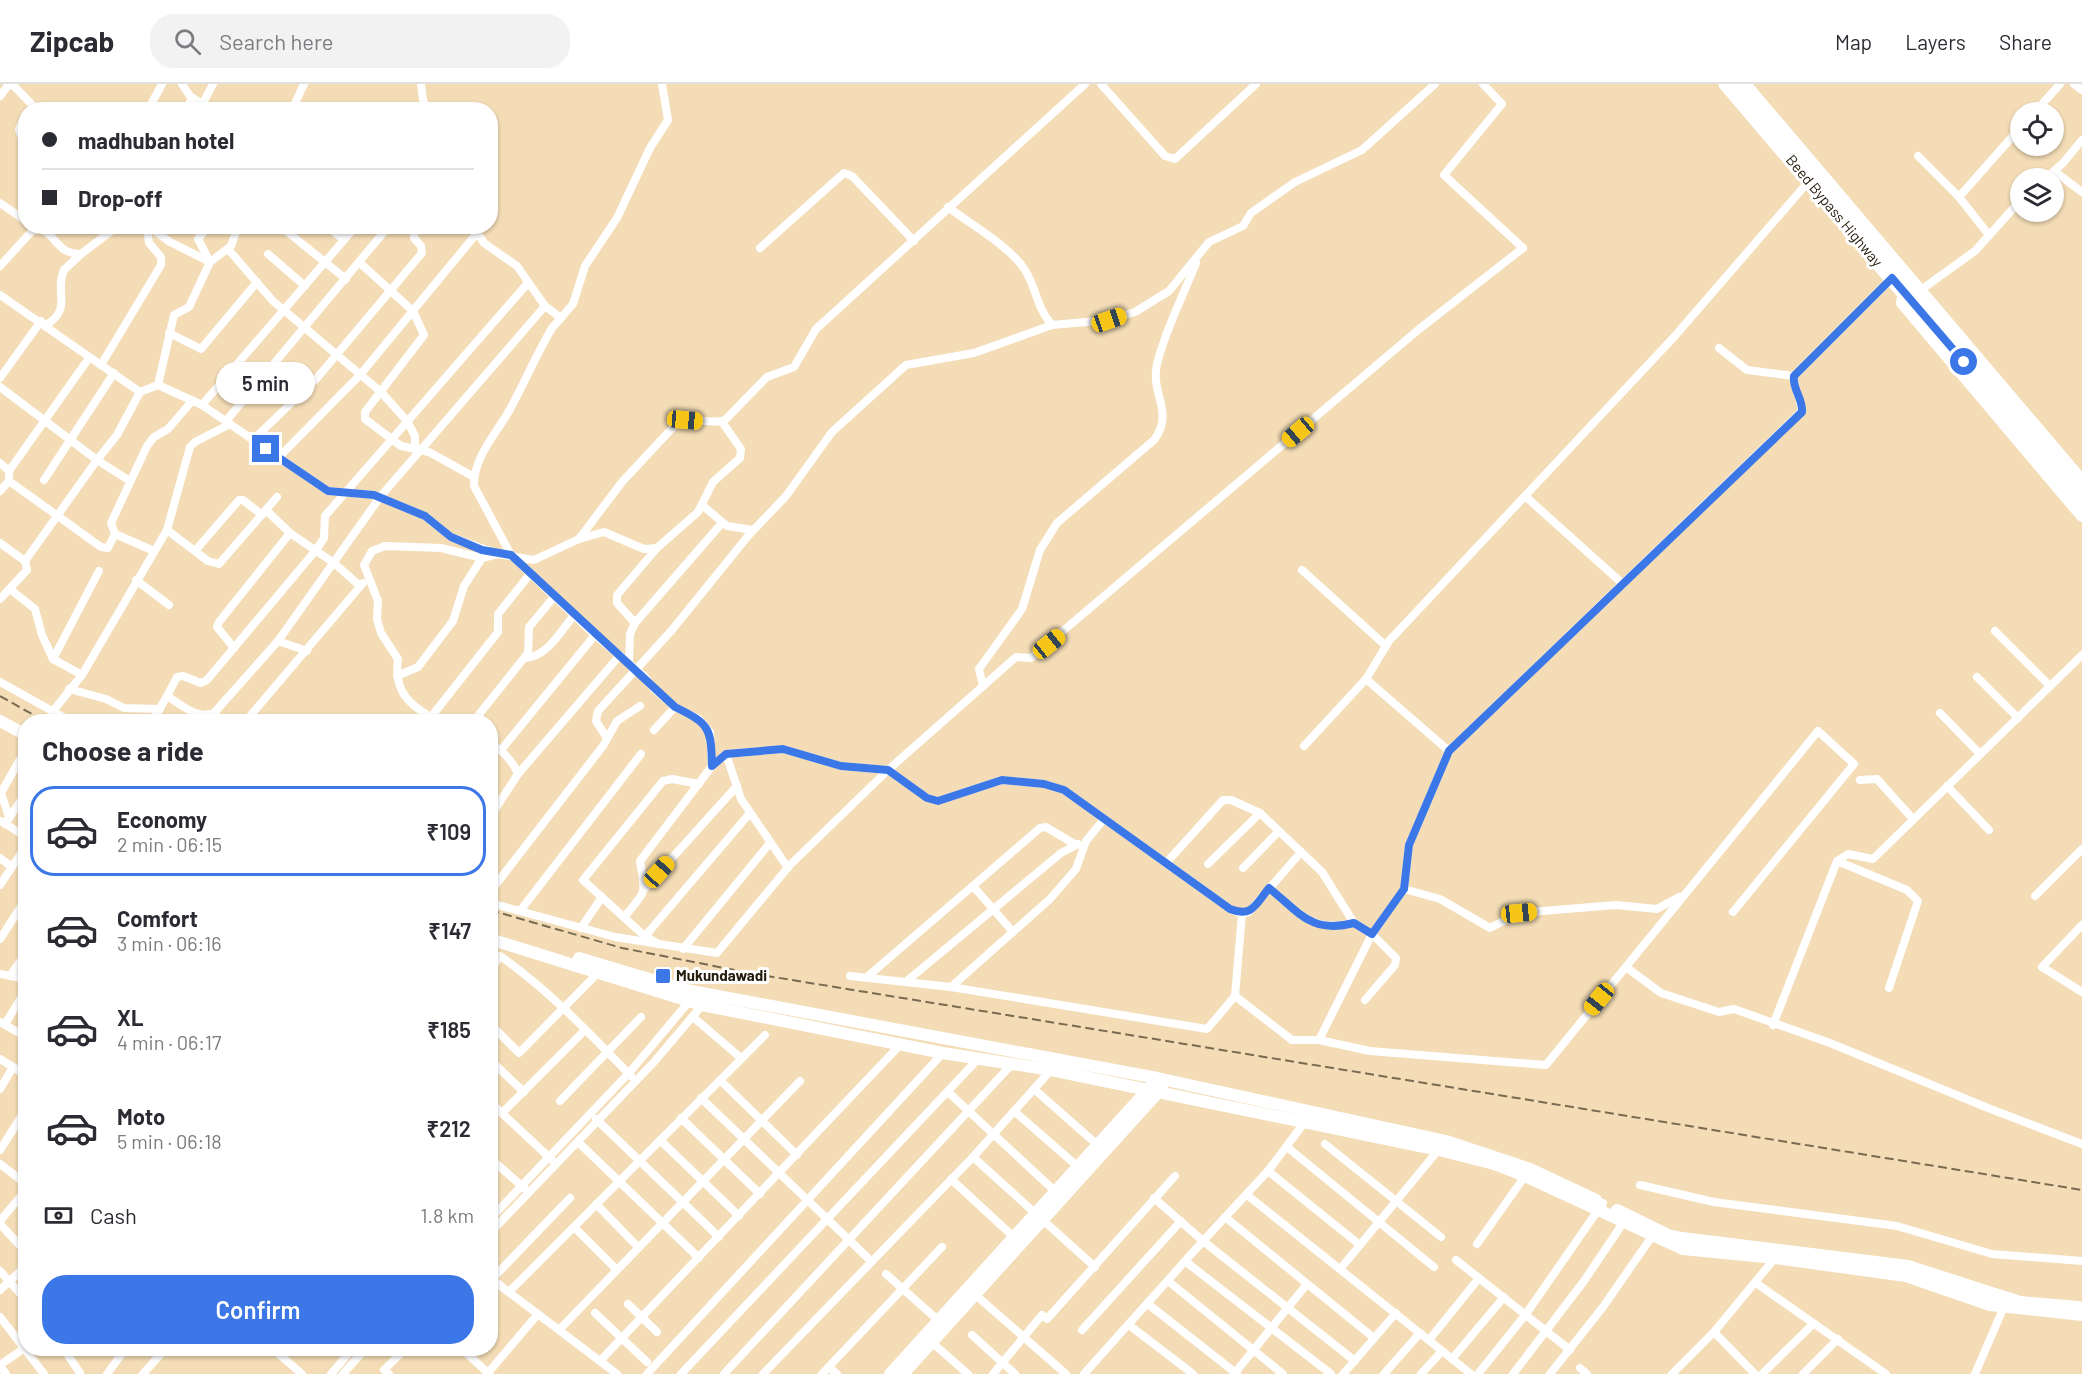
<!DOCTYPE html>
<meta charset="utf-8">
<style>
:root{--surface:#fff;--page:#f2f2f3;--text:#2b2b33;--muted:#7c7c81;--line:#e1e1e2;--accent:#3b77e6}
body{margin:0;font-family:Barlow,sans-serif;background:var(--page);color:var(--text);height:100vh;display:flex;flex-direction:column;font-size:22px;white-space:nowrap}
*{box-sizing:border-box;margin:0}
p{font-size:20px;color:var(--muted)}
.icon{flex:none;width:33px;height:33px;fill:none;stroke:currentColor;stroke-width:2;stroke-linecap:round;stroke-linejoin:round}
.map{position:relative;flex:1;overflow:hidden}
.drawer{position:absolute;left:18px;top:630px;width:480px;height:642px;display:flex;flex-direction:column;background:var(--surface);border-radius:24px;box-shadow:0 2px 4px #0004}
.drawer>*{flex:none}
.hud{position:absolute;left:18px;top:18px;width:480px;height:132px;border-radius:24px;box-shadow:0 2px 4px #0004;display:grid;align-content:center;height:132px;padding:0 24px;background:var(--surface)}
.buttons{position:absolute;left:2010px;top:18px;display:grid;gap:12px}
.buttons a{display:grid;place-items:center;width:54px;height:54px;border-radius:50%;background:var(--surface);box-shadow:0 2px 4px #0004;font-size:30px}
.end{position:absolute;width:27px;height:27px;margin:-14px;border:8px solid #3b77e6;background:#fff;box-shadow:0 0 0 3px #fff}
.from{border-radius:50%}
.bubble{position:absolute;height:42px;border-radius:21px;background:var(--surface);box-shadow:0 2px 4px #0004;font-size:20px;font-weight:600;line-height:42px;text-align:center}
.car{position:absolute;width:18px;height:36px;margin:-18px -9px;border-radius:8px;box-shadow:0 0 4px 2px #0007;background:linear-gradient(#f5c518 24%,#345 0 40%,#f5c518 0 76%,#345 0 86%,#f5c518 0)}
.hud b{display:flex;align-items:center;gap:21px;height:57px;font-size:22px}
.hud b+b{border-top:2px solid var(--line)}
.hud i{width:15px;height:15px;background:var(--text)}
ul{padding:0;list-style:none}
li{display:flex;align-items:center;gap:18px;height:90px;margin:0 12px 9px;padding:0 12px;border:3px solid transparent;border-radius:24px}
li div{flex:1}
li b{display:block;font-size:22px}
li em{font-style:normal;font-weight:600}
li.active{border-color:var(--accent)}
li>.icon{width:54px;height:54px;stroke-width:1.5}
h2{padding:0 24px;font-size:27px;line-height:72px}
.pay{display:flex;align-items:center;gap:15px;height:66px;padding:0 24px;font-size:22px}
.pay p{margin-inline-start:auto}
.button{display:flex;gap:12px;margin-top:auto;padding:12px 24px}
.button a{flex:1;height:69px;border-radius:24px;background:var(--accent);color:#fff;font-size:24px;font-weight:600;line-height:69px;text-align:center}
header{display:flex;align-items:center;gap:36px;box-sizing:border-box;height:84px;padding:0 30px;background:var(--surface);border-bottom:2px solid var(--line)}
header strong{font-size:28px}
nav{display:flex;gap:33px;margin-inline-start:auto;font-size:21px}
.search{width:420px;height:54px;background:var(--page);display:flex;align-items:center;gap:15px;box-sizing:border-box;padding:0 21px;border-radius:24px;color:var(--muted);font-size:22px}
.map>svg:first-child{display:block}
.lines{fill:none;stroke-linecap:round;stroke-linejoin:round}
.street{stroke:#fff;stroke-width:8}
.secondary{stroke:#fff;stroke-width:12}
.highway{stroke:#fff;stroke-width:15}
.rail{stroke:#796a52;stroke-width:2;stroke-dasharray:9 4.5;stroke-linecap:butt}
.route{stroke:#3b77e6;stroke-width:8}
.poi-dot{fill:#3b77e6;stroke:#fff;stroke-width:2}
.labels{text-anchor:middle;stroke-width:6;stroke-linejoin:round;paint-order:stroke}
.street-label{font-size:15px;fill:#241c0d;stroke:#fff}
.poi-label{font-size:15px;font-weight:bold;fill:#241c0d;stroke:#fff;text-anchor:start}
</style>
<header>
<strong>Zipcab</strong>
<div class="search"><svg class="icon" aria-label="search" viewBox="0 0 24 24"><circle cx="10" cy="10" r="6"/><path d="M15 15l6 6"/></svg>Search here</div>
<nav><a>Map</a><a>Layers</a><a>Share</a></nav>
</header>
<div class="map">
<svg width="2082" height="1290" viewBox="0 0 2082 1290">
<rect width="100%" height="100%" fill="#f3dcb6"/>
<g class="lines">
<g class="street">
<polyline points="12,0 37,26"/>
<polyline points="182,0 190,12 211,26"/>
<polyline points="421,0 423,16 428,26"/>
<polyline points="1101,0 1165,72 1175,75 1256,0"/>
<polyline points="2074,0 2082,6"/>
<polyline points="0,12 9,0"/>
<polyline points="203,19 213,0"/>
<polyline points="148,26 162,0"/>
<polyline points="185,26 193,14"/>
<polyline points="292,26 304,0"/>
<polyline points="2035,28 2060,0"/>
<polyline points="26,30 19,45 26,67"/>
<polyline points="1918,72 1959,113 1989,151"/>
<polyline points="2054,87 2082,108"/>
<polyline points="2046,94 2063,79 2082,56"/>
<polyline points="1959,113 2020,44"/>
<polyline points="0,119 26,137"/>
<path d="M 948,123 C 970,140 1011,163 1025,186 C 1037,205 1036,223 1052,241"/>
<polyline points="148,142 170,158 210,178 231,162 238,142"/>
<polyline points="280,142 346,195"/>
<polyline points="327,142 344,156"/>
<polyline points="473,142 484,159 517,182 545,222"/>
<polyline points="760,164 844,89 852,92 914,157"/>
<polyline points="228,165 273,217 381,308 407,337 415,352 415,365"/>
<polyline points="268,170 305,202"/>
<polyline points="360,179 413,227 424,251 365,328 365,335 401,362 429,368 474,393"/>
<path d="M 0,182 L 32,147 L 40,144 C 59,154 56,169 81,170 L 118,142"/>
<polyline points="1918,208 1975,167 2020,117"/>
<polyline points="0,211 140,308 158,301 174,231 189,223 210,178 198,155 208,142"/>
<path d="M 561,234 L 552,244 C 536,271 524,300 509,327 C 496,350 473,374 474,402 L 511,471 L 595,551 L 644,592 L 654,605 L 675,623 L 699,635 L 710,648 L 712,682"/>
<path d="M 46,241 C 73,225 54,208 64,186 L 81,170"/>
<polyline points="169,249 201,265 257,198"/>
<polyline points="1719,264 1747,286 1794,292"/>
<polyline points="101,281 161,181 161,173 149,159 147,142"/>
<polyline points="0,294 41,237"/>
<polyline points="158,301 202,321 328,407 374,411 425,432 451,453 495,469"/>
<polyline points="0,303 97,376 25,477 0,459"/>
<polyline points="202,321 356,142"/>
<polyline points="226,337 389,142"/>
<polyline points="253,356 317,294 422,169 421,162 414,154 415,142"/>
<polyline points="279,373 360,291 477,149"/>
<polyline points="0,379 9,387"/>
<polyline points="44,396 114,289"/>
<polyline points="9,397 101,463 108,464 115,450"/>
<polyline points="130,397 97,376 117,351 140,308"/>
<polyline points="0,407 9,397 9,387 89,274"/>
<polyline points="1525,412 1623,500"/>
<polyline points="703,422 727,442 753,446"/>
<polyline points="266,426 290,449"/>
<polyline points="167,446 208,477 219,480 277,413"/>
<path d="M 579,455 L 622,398 L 677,339 C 691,330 710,342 725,336 L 767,293 L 794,283 L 816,245 L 1085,0"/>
<polyline points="154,467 115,450 111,439 147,362 154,353 168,345 192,317"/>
<polyline points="195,467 239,416 243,416 262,431"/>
<polyline points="1302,486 1386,562"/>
<polyline points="99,487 53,575 82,591 167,446 190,363 195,358 230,340"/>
<polyline points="136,496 169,521"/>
<polyline points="10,505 35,525 42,551 53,575"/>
<polyline points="0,515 27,486 25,477"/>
<polyline points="635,539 617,519 617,511 657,464"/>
<polyline points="1995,547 2050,602"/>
<polyline points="278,557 380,413 545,222 561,234 573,220 585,182 617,134 650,64 668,36 662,0"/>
<polyline points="234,564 217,543 219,538 290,449 334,479 360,502"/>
<path d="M 525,574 C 547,573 561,547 574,531"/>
<polyline points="629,579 630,550 635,539 722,439"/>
<polyline points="397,592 418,583 453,537 464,502 482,474"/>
<polyline points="1977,593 2018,634"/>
<polyline points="1366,595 1449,667"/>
<polyline points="0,598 72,638"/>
<path d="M 983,602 L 979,585 L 1022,525 L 1040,466 L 1057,439 L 1154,356 C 1175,328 1150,310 1157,280 C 1164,249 1184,210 1196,179"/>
<polyline points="69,605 106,615 124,624 160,625"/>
<polyline points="167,612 177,593 183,592 201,599 207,596 316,466 324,454 325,432 527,200"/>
<polyline points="53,627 82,591"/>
<polyline points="214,629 278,557 307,567"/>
<polyline points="1940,629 1980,670"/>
<polyline points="431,633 498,548 498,530 530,490"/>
<path d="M 152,638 L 167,612 C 182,621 197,636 214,629 L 224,638"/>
<polyline points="245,638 363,499"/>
<path d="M 439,638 C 412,622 393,611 398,575 L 381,549 L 377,535 L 378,517 L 364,481 L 372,467 L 385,462 L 441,464 L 482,474 L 498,470 L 534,476 L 579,455 L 604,448 L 644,465 L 657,464 L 698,428 L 713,398 L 740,374 L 741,365 L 722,338"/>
<polyline points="473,638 528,569 529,543 554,513"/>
<polyline points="654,646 675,623"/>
<polyline points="607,654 596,637 598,627 672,546 748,452 786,412 832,348 906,281 974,269 1052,241 1109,236 1135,228 1169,207 1209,158 1243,142 1251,129 1295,98 1362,66 1435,0"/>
<path d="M 490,660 C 504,667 512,676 518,690"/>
<polyline points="1304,662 1366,595 1389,557 1674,253 1809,97"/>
<polyline points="501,666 595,551"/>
<polyline points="726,670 741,715 788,784"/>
<polyline points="1860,696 1877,695 1913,735"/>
<polyline points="1947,702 1989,746"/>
<polyline points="9,733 1,709 19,677"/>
<polyline points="490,733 518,690 620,571"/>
<polyline points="1,737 26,753"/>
<polyline points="5,740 26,709"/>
<polyline points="0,774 12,783"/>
<polyline points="1837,777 1907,806 1918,817 1889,904"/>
<polyline points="1167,778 1223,716 1231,716 1260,729"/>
<polyline points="1208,780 1260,729 1322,788 1354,839 1372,850 1396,874 1395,881 1365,916"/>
<polyline points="1243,784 1279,747"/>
<polyline points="0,801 26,762"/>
<polyline points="973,802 1013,848"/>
<polyline points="645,804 737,702"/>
<path d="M 1269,804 C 1300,829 1311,849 1354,839"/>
<polyline points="1404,805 1440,815 1490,844 1519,829 1616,821 1657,825 1679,813"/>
<polyline points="490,808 603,662 617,637 640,622"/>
<polyline points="2035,812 2082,765"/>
<polyline points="490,819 615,853 717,869 790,781 888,686 927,714 938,717 1002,696 1044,700 1064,706 1230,825 1242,830 1249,828 1301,768"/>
<polyline points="520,827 641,670"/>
<path d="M 625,832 C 648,805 645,811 640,777 L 712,682 L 726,670 L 783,665 L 841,682 L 888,686 L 1016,573 L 1031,574 L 1418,246 L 1523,164 L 1444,91 L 1502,20 L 1483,0"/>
<polyline points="2082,841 2042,883 2082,908"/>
<polyline points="581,844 602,813"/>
<polyline points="646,851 750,729"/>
<polyline points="0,855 26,815"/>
<polyline points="658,860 640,848 583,796 663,697 672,695 699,700"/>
<polyline points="683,865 770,759"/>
<polyline points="1626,883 1661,909 1719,928 1734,925 1830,959 1988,1024 2082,1060"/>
<path d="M 490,887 L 500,872 C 549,906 590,950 631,992"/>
<polyline points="0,890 26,895"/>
<polyline points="10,892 26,869"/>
<polyline points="850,892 951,903 1207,945 1235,912 1242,830"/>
<polyline points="867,893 1040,744 1046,743 1076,761"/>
<polyline points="908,896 1061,769 1078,760"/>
<polyline points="951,903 1050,815 1076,785 1086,757 1104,735"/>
<polyline points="1235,912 1292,956 1319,956 1370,967 1546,981 1818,647 1854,680 1733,828"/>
<polyline points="693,933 741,974"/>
<polyline points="0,938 26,953"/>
<polyline points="5,940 26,906"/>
<polyline points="490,940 519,969 593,894"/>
<polyline points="1773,941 1837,777 1848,770 1873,775 2082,571"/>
<path d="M 1319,956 L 1372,850 L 1404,805 L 1409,761 L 1449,667 L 1801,328 C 1803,314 1792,305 1794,292 L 1892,194"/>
<polyline points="0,975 26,991"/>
<polyline points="490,976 524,1008"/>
<polyline points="720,996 797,1071"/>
<polyline points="0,1005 13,983"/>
<polyline points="1034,1005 1101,1064"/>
<polyline points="948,1008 1058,1110"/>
<polyline points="701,1014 871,1177"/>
<polyline points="560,1017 641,933"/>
<polyline points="490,1018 552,1076"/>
<polyline points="1014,1027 1077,1082"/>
<polyline points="502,1029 585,946"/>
<polyline points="681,1034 760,1110"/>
<polyline points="596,1035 719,1153"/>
<polyline points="1307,1035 1268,1087 1203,1157 1355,1277"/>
<polyline points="660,1056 739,1132"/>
<polyline points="578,1058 699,1174"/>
<polyline points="1325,1060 1441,1153"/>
<polyline points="1287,1063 1434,1183"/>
<polyline points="0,1066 26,1025"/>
<polyline points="973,1073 1095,1183"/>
<polyline points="490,1074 525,1105"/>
<polyline points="0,1080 26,1100"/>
<polyline points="1268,1087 1360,1161"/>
<polyline points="951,1095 1017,1156"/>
<polyline points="1640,1101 1714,1118 1897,1142 1992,1170 2082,1177"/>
<polyline points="1247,1111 1471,1290"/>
<polyline points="596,1120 638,1163"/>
<polyline points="1225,1133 1374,1254"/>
<polyline points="490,1135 629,989 692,914"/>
<polyline points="0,1137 26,1106"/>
<polyline points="0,1140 26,1168"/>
<polyline points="574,1143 616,1185"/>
<polyline points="490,1149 654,978 704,919"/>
<polyline points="1477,1160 1525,1092"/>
<polyline points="1456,1176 1570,1266"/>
<polyline points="1186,1178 1331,1290"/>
<polyline points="1341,1184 1440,1064"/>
<polyline points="0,1187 26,1216"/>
<polyline points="886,1190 939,1237"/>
<polyline points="490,1194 617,1290"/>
<polyline points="492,1195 570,1114"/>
<polyline points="1168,1197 1283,1290"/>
<polyline points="1756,1199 1886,1290"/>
<polyline points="0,1206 26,1182"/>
<polyline points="971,1207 1066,1290"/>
<polyline points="490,1208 499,1200"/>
<polyline points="509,1208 765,951"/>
<polyline points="628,1220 657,1248"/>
<polyline points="1148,1220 1237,1290"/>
<polyline points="595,1229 647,1278"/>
<polyline points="0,1233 44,1290"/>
<polyline points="1129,1241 1193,1290"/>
<polyline points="559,1246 800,997"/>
<polyline points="1082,1246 1181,1137"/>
<polyline points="972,1251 1015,1290"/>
<polyline points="928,1255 968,1290"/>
<polyline points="1429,1256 1479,1194"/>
<polyline points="63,1264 80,1289"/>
<polyline points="272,1264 302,1290"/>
<polyline points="461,1264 489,1290"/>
<polyline points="1452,1275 1504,1213"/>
<polyline points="600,1277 900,961"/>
<polyline points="0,1281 26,1263"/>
<polyline points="0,1282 6,1290"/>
<polyline points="829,1283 837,1290"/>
<polyline points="1580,1284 1587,1290"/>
<polyline points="107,1290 126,1264"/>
<polyline points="143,1290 166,1264"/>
<polyline points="331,1290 353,1264"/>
<polyline points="343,1290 366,1264"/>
<polyline points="389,1290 384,1286 406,1264"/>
<polyline points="487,1290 538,1230"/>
<polyline points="647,1290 943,969"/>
<polyline points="681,1290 980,973"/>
<polyline points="724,1290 1013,979"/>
<polyline points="763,1290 973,1073 1051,986"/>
<polyline points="822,1290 942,1163"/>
<polyline points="993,1290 1042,1231 1047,1235 1175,1092"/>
<polyline points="1084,1290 1203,1157 1154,1114"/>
<polyline points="1234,1290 1307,1200"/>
<polyline points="1343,1290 1396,1229"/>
<polyline points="1384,1290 1420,1249"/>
<polyline points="1421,1290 1442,1267"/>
<polyline points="1478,1290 1526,1230 1603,1119"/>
<polyline points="1513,1290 1584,1197 1623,1139"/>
<polyline points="1550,1290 1603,1223 1655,1148"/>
<polyline points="1672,1290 1714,1248"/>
<polyline points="1755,1290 1714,1248 1775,1174"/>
<polyline points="1762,1290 1813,1240"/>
<polyline points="1803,1290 1838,1255"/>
<polyline points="1975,1290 2006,1218"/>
</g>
<g class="secondary">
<polyline points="1904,208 1902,219 2082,432"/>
<polyline points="0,637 26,651"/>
<polyline points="490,855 702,921 943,969 1051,986 1439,1066 1494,1080 1525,1092 1683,1165 1775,1174 1906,1192 1990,1221 2082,1231"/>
<polyline points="579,874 686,906 1157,994 1446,1057 1530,1085 1596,1116"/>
<polyline points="1617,1126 1668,1151 1682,1154 1908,1182 2020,1218 2078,1223"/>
<polyline points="890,1290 1151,1002"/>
<polyline points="903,1290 1162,1004"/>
</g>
<g class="highway">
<polyline points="1726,0 2082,418"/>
<polyline points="1743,0 2082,399"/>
</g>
<g class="rail">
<polyline points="0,612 46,638"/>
<polyline points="490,826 622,864 755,890 2082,1106"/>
</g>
</g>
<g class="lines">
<path class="route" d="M 266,365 L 328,407 L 374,411 L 425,432 L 451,453 L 482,466 L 511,471 L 675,623 C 710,640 711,644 712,682 L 726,670 L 783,665 L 841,682 L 888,686 L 927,714 L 938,717 L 1002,696 L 1044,700 L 1064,706 L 1230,825 C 1252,834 1256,820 1269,804 C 1300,829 1311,850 1354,839 L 1372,850 L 1404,805 L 1409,761 L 1449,667 L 1802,328 C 1803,314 1792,305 1794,292 L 1892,194 L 1964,278"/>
</g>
<rect class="poi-dot" x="655" y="884" width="16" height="16" rx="3"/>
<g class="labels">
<g class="street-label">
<text transform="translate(1834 127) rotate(50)" y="5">Beed Bypass Highway</text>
</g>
<g class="poi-label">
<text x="676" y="897">Mukundawadi</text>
</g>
</g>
</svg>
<div class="buttons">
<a><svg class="icon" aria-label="locate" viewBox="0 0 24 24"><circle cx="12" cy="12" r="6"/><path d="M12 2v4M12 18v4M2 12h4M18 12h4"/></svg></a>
<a><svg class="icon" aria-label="layers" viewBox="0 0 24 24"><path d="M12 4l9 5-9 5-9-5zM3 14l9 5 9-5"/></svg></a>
</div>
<i class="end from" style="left:1964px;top:278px"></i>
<i class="end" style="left:266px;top:365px"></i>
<div class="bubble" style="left:216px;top:278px;width:99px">5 min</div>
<i class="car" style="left:1109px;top:236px;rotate:71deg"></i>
<i class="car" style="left:685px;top:336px;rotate:95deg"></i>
<i class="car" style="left:1298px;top:348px;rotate:230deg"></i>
<i class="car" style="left:1049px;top:560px;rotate:51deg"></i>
<i class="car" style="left:659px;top:788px;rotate:42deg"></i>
<i class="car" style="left:1519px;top:829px;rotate:84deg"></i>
<i class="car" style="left:1599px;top:915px;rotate:219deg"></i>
<div class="hud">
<b><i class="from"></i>madhuban hotel</b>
<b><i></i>Drop-off</b>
</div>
<section class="drawer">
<h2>Choose a ride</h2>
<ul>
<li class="active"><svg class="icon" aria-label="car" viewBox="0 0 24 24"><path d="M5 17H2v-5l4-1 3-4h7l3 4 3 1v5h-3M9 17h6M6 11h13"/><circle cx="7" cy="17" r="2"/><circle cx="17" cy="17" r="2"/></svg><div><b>Economy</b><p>2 min · 06:15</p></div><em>₹109</em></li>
<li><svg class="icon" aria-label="car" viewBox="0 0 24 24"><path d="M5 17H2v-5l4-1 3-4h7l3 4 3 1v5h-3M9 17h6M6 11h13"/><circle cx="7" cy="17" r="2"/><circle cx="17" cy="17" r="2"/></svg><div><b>Comfort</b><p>3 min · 06:16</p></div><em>₹147</em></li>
<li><svg class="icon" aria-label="car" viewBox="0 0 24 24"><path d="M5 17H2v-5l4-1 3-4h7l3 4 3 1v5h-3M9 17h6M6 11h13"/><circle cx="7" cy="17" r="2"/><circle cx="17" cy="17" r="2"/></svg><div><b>XL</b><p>4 min · 06:17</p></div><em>₹185</em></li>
<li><svg class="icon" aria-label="car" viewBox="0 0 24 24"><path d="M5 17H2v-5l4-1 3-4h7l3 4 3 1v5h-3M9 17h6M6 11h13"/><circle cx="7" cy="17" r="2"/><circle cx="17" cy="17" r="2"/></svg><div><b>Moto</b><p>5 min · 06:18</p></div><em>₹212</em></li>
</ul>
<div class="pay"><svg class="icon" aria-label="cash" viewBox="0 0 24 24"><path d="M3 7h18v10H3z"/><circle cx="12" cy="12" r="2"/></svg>Cash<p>1.8 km</p></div>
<div class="button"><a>Confirm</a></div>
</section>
</div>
